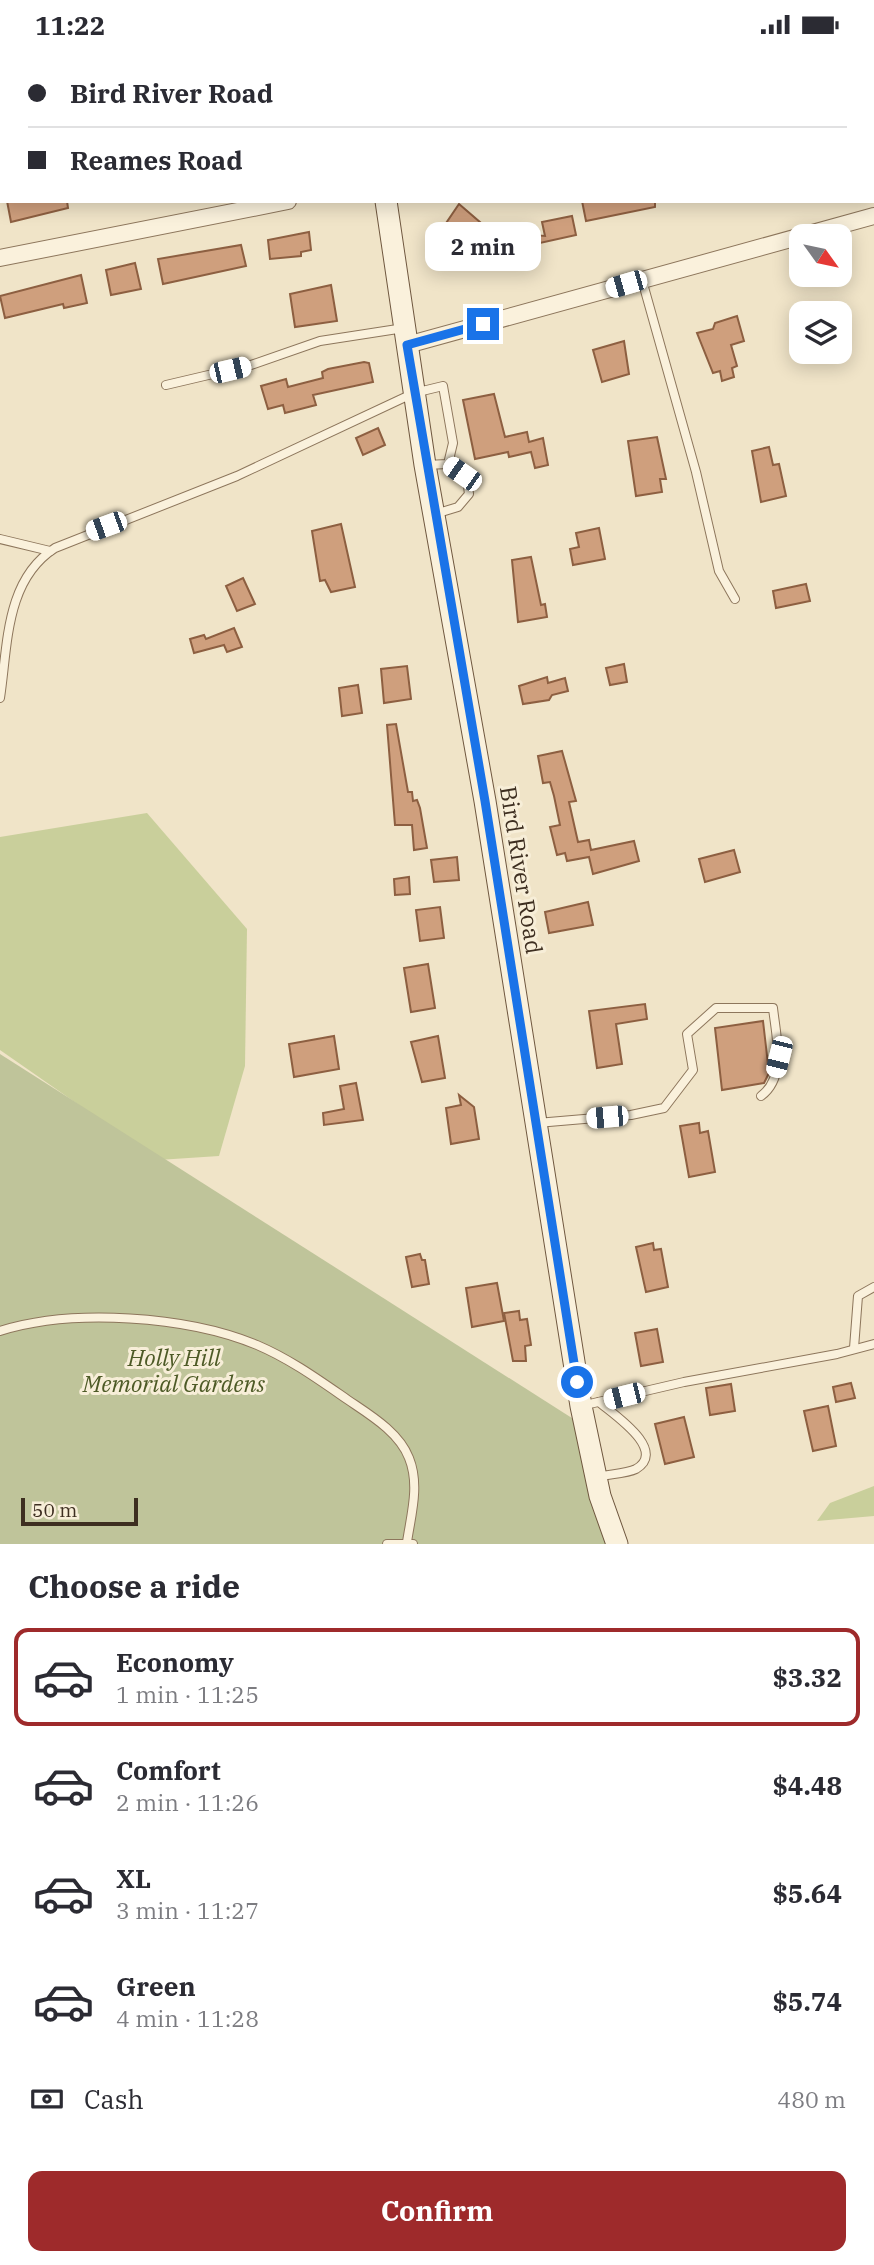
<!DOCTYPE html>
<meta charset="utf-8">
<style>
:root{--surface:#fff;--page:#f7f7f7;--text:#2b2b33;--muted:#7c7c81;--line:#e1e1e2;--accent:#9e2a2b}
body{margin:0;font-family:"IBM Plex Serif",serif;background:var(--page);color:var(--text);height:100vh;display:flex;flex-direction:column;font-size:26px;white-space:nowrap}
*{box-sizing:border-box;margin:0}
p{font-size:23px;color:var(--muted)}
.icon{flex:none;width:38px;height:38px;fill:none;stroke:currentColor;stroke-width:2;stroke-linecap:round;stroke-linejoin:round}
.map{position:relative;height:1495px;overflow:hidden}
.drawer{display:flex;flex-direction:column;background:var(--surface);flex:1}
.drawer>*{flex:none}
.hud{position:absolute;left:0px;top:0px;width:875px;height:154px;box-shadow:0 4px 18px #0003;display:grid;align-content:center;height:154px;padding:0 28px;background:var(--surface)}
.needle{width:46px;rotate:123deg}
.buttons{position:absolute;left:789px;top:175px;display:grid;gap:14px}
.buttons a{display:grid;place-items:center;width:63px;height:63px;border-radius:14px;background:var(--surface);box-shadow:0 4px 18px #0003;font-size:35px}
.scale{position:absolute;left:21px;bottom:18px;width:117px;box-sizing:border-box;padding-left:7px;border:4px solid #3d2e20;border-top:0;font-size:19px;line-height:24px;white-space:nowrap;color:#3d2e20;-webkit-text-stroke:5px #f7eed8;paint-order:stroke}
.end{position:absolute;width:32px;height:32px;margin:-16px;border:9px solid #1a73e8;background:#fff;box-shadow:0 0 0 4px #fff}
.from{border-radius:50%}
.bubble{position:absolute;height:49px;border-radius:14px;background:var(--surface);box-shadow:0 4px 18px #0003;font-size:23px;font-weight:700;line-height:49px;text-align:center}
.car{position:absolute;width:21px;height:42px;margin:-21px -10px;border-radius:9px;box-shadow:0 0 5px 2px #0007;background:linear-gradient(#fff 24%,#345 0 40%,#fff 0 76%,#345 0 86%,#fff 0)}
.hud b{display:flex;align-items:center;gap:24px;height:66px;font-size:26px}
.hud b+b{border-top:2px solid var(--line)}
.hud i{width:18px;height:18px;background:var(--text)}
ul{padding:0;list-style:none}
li{display:flex;align-items:center;gap:21px;height:98px;margin:0 14px 10px;padding:0 14px;border:4px solid transparent;border-radius:14px}
li div{flex:1}
li b{display:block;font-size:26px}
li em{font-style:normal;font-weight:700}
li.active{border-color:var(--accent)}
li>.icon{width:63px;height:63px;stroke-width:1.5}
h2{padding:0 28px;font-size:32px;line-height:84px}
.pay{display:flex;align-items:center;gap:18px;height:77px;padding:0 28px;font-size:26px}
.pay p{margin-inline-start:auto}
.action{display:flex;gap:14px;margin-top:auto;padding:14px 28px}
.action a{flex:1;height:80px;border-radius:14px;background:var(--accent);color:#fff;font-size:28px;font-weight:700;line-height:80px;text-align:center}
.status{display:flex;justify-content:space-between;align-items:center;height:49px;padding:0 35px;background:var(--surface);direction:ltr}
.status svg{height:19px;fill:currentColor}
.map>svg:first-child{display:block}
.green{fill:#c9cf9b}
.cemetery{fill:#bfc49a}
.building{fill:#cf9f7d;stroke:#8d5f41;stroke-width:2}
.lines{fill:none;stroke-linecap:round;stroke-linejoin:round}
.lane-casing{stroke:#8d765c;stroke-width:10}
.street-casing{stroke:#8d765c;stroke-width:18}
.secondary-casing{stroke:#6f573f;stroke-width:23}
.lane{stroke:#faf1dc;stroke-width:8}
.street{stroke:#faf1dc;stroke-width:16}
.secondary{stroke:#faf1dc;stroke-width:21}
.route{stroke:#1a73e8;stroke-width:9}
.labels{text-anchor:middle;stroke-width:6;stroke-linejoin:round;paint-order:stroke}
.street-label{font-size:23px;fill:#3d2e20;stroke:#f7eed8}
.park-label{font-size:23px;font-style:italic;fill:#4d5a26;stroke:#f7eed8}
</style>
<div class="status"><b>11:22</b><svg viewBox="0 0 49 12"><path d="M0 12V9h3v3zM5 12V6h3v6zM10 12V3h3v9zM15 12V0h3v12zM26 1h20v11H26zM47 4h2v5h-2z"/></svg></div>
<div class="map">
<svg width="874" height="1495" viewBox="0 0 874 1495">
<rect width="100%" height="100%" fill="#f0e4c8"/>
<g class="green">
<polygon points="147,764 247,880 245,1017 219,1107 158,1111 0,1001 0,788"/>
<polygon points="874,1437 874,1467 817,1472 830,1454"/>
</g>
<polygon class="cemetery" points="0,1005 575,1371 606,1495 0,1495"/>
<g class="building">
<polygon points="7,152 67,152 68,159 11,173"/>
<polygon points="582,152 655,152 655,158 586,172"/>
<polygon points="459,155 481,174 462,202 438,186"/>
<polygon points="572,167 576,186 526,197 525,221 495,220 496,183 545,187 542,173"/>
<polygon points="309,183 311,201 301,203 301,207 270,210 268,191"/>
<polygon points="241,196 246,217 163,235 158,210"/>
<polygon points="135,214 141,240 111,246 106,221"/>
<polygon points="81,226 87,254 64,259 63,255 5,269 0,247"/>
<polygon points="331,236 337,272 295,278 290,245"/>
<polygon points="737,267 744,292 731,296 737,317 732,319 734,328 722,332 720,322 713,324 697,284 713,280 715,274"/>
<polygon points="624,292 629,325 602,333 593,301"/>
<polygon points="364,313 369,314 373,333 313,346 316,356 285,364 283,356 268,360 261,337 286,330 288,338 323,329 322,323 328,320"/>
<polygon points="494,345 505,388 527,383 529,393 543,389 548,416 535,419 531,403 509,408 508,403 475,410 463,351"/>
<polygon points="378,379 385,396 363,406 356,389"/>
<polygon points="657,388 666,430 660,430 662,443 636,447 628,392"/>
<polygon points="769,398 773,416 779,415 786,447 761,453 752,402"/>
<polygon points="341,475 355,538 331,543 325,531 320,532 312,482"/>
<polygon points="599,479 605,510 573,516 570,500 579,498 576,484"/>
<polygon points="531,508 541,556 545,555 547,568 518,573 512,511"/>
<polygon points="243,529 255,555 237,562 226,537"/>
<polygon points="806,535 810,552 776,559 773,542"/>
<polygon points="234,579 242,598 227,603 224,596 194,604 190,590 204,586 206,590"/>
<polygon points="624,615 627,633 610,636 606,619"/>
<polygon points="407,617 411,650 384,654 381,620"/>
<polygon points="547,628 548,634 565,629 568,642 552,646 549,651 523,655 519,637"/>
<polygon points="358,636 362,664 342,667 339,639"/>
<polygon points="396,675 408,743 412,743 413,752 417,751 420,759 427,799 414,801 412,776 395,776 387,676"/>
<polygon points="562,702 576,752 569,753 578,793 589,791 591,801 634,792 639,812 593,825 589,808 567,812 565,804 557,806 550,778 560,776 554,747 550,733 543,734 538,707"/>
<polygon points="734,801 740,823 705,833 699,810"/>
<polygon points="457,808 459,831 434,833 431,811"/>
<polygon points="409,828 410,845 395,846 394,830"/>
<polygon points="588,853 593,876 549,884 545,863"/>
<polygon points="440,858 444,889 420,892 416,861"/>
<polygon points="428,915 435,959 411,963 404,919"/>
<polygon points="645,955 647,970 616,975 622,1015 597,1019 589,962"/>
<polygon points="763,972 769,1024 764,1034 722,1041 715,979"/>
<polygon points="334,987 339,1020 294,1028 289,995"/>
<polygon points="438,987 445,1029 422,1033 411,993"/>
<polygon points="356,1034 363,1071 324,1076 323,1064 344,1060 340,1037"/>
<polygon points="459,1046 474,1058 479,1090 451,1095 446,1059 461,1056"/>
<polygon points="699,1074 700,1084 708,1082 715,1123 689,1128 680,1077"/>
<polygon points="653,1194 654,1201 661,1200 668,1238 646,1243 636,1198"/>
<polygon points="420,1205 422,1211 425,1211 429,1235 412,1238 406,1208"/>
<polygon points="497,1234 504,1272 472,1278 466,1239"/>
<polygon points="519,1262 520,1271 527,1270 531,1296 525,1297 526,1312 513,1312 504,1264"/>
<polygon points="657,1280 663,1313 641,1317 635,1284"/>
<polygon points="851,1334 855,1349 836,1353 833,1338"/>
<polygon points="731,1335 735,1362 710,1366 706,1339"/>
<polygon points="828,1357 836,1397 813,1402 804,1362"/>
<polygon points="684,1368 694,1408 665,1415 655,1375"/>
</g>
<g class="lines">
<g class="lane-casing">
<g id="lane">
<polyline points="642,231 696,423 719,522 735,550"/>
<polyline points="166,336 251,316 320,292 404,279"/>
<polyline points="435,465 458,458 469,445 467,430 448,415"/>
<polyline points="0,490 50,502"/>
<path d="M 0,649 C 8,596 5,531 55,499 L 237,427 L 414,344 L 443,337 L 453,394 L 448,415 L 425,416"/>
<path d="M 537,1074 L 631,1066 L 664,1059 L 693,1021 L 687,985 L 716,959 L 773,959 C 776,987 787,1028 761,1047"/>
<path d="M 0,1282 C 73,1259 187,1267 257,1296 C 290,1310 319,1331 348,1351 C 370,1366 399,1383 409,1409 C 420,1436 411,1466 407,1493"/>
<polyline points="854,1299 858,1247 874,1238"/>
<polyline points="581,1357 684,1333 837,1305 874,1295"/>
<path d="M 597,1428 C 608,1425 626,1425 636,1420 C 668,1401 613,1365 599,1353"/>
<polyline points="387,1495 413,1495"/>
</g>
</g>
<g class="street-casing">
<g id="street">
<polyline points="834,0 834,2"/>
<polyline points="0,61 2,61"/>
<polyline points="0,209 288,152"/>
<polyline points="407,296 874,167"/>
</g>
</g>
<g class="secondary-casing">
<g id="secondary">
<polyline points="371,0 371,2"/>
<polyline points="386,152 425,416 485,752 581,1357 600,1447 617,1495"/>
</g>
</g>
<use href="#lane" class="lane"/>
<use href="#street" class="street"/>
<use href="#secondary" class="secondary"/>
</g>
<g class="lines">
<polyline class="route" points="483,275 407,296 485,752 577,1333"/>
</g>
<g class="labels">
<g class="street-label">
<text transform="translate(521 821) rotate(81)" y="8">Bird River Road</text>
</g>
<g class="park-label">
<text x="174" y="1317">Holly Hill<tspan x="174" dy="26">Memorial Gardens</tspan></text>
</g>
</g>
</svg>
<div class="buttons">
<a><svg class="needle" viewBox="-14 -14 28 28"><path d="M0-13l5 13h-10z" fill="#e53935"/><path d="M0 13l5-13h-10z" fill="#7c7c81"/></svg></a>
<a><svg class="icon" aria-label="layers" viewBox="0 0 24 24"><path d="M12 4l9 5-9 5-9-5zM3 14l9 5 9-5"/></svg></a>
</div>
<div class="scale">50 m</div>
<i class="end from" style="left:577px;top:1333px"></i>
<i class="end" style="left:483px;top:275px"></i>
<div class="bubble" style="left:425px;top:173px;width:116px">2 min</div>
<i class="car" style="left:626px;top:235px;rotate:254deg"></i>
<i class="car" style="left:230px;top:321px;rotate:77deg"></i>
<i class="car" style="left:462px;top:425px;rotate:305deg"></i>
<i class="car" style="left:106px;top:477px;rotate:250deg"></i>
<i class="car" style="left:779px;top:1008px;rotate:194deg"></i>
<i class="car" style="left:607px;top:1068px;rotate:265deg"></i>
<i class="car" style="left:624px;top:1347px;rotate:256deg"></i>
<div class="hud">
<b><i class="from"></i>Bird River Road</b>
<b><i></i>Reames Road</b>
</div>
</div>
<section class="drawer">
<h2>Choose a ride</h2>
<ul>
<li class="active"><svg class="icon" aria-label="car" viewBox="0 0 24 24"><path d="M5 17H2v-5l4-1 3-4h7l3 4 3 1v5h-3M9 17h6M6 11h13"/><circle cx="7" cy="17" r="2"/><circle cx="17" cy="17" r="2"/></svg><div><b>Economy</b><p>1 min · 11:25</p></div><em>$3.32</em></li>
<li><svg class="icon" aria-label="car" viewBox="0 0 24 24"><path d="M5 17H2v-5l4-1 3-4h7l3 4 3 1v5h-3M9 17h6M6 11h13"/><circle cx="7" cy="17" r="2"/><circle cx="17" cy="17" r="2"/></svg><div><b>Comfort</b><p>2 min · 11:26</p></div><em>$4.48</em></li>
<li><svg class="icon" aria-label="car" viewBox="0 0 24 24"><path d="M5 17H2v-5l4-1 3-4h7l3 4 3 1v5h-3M9 17h6M6 11h13"/><circle cx="7" cy="17" r="2"/><circle cx="17" cy="17" r="2"/></svg><div><b>XL</b><p>3 min · 11:27</p></div><em>$5.64</em></li>
<li><svg class="icon" aria-label="car" viewBox="0 0 24 24"><path d="M5 17H2v-5l4-1 3-4h7l3 4 3 1v5h-3M9 17h6M6 11h13"/><circle cx="7" cy="17" r="2"/><circle cx="17" cy="17" r="2"/></svg><div><b>Green</b><p>4 min · 11:28</p></div><em>$5.74</em></li>
</ul>
<div class="pay"><svg class="icon" aria-label="cash" viewBox="0 0 24 24"><path d="M3 7h18v10H3z"/><circle cx="12" cy="12" r="2"/></svg>Cash<p>480 m</p></div>
<div class="action"><a>Confirm</a></div>
</section>
